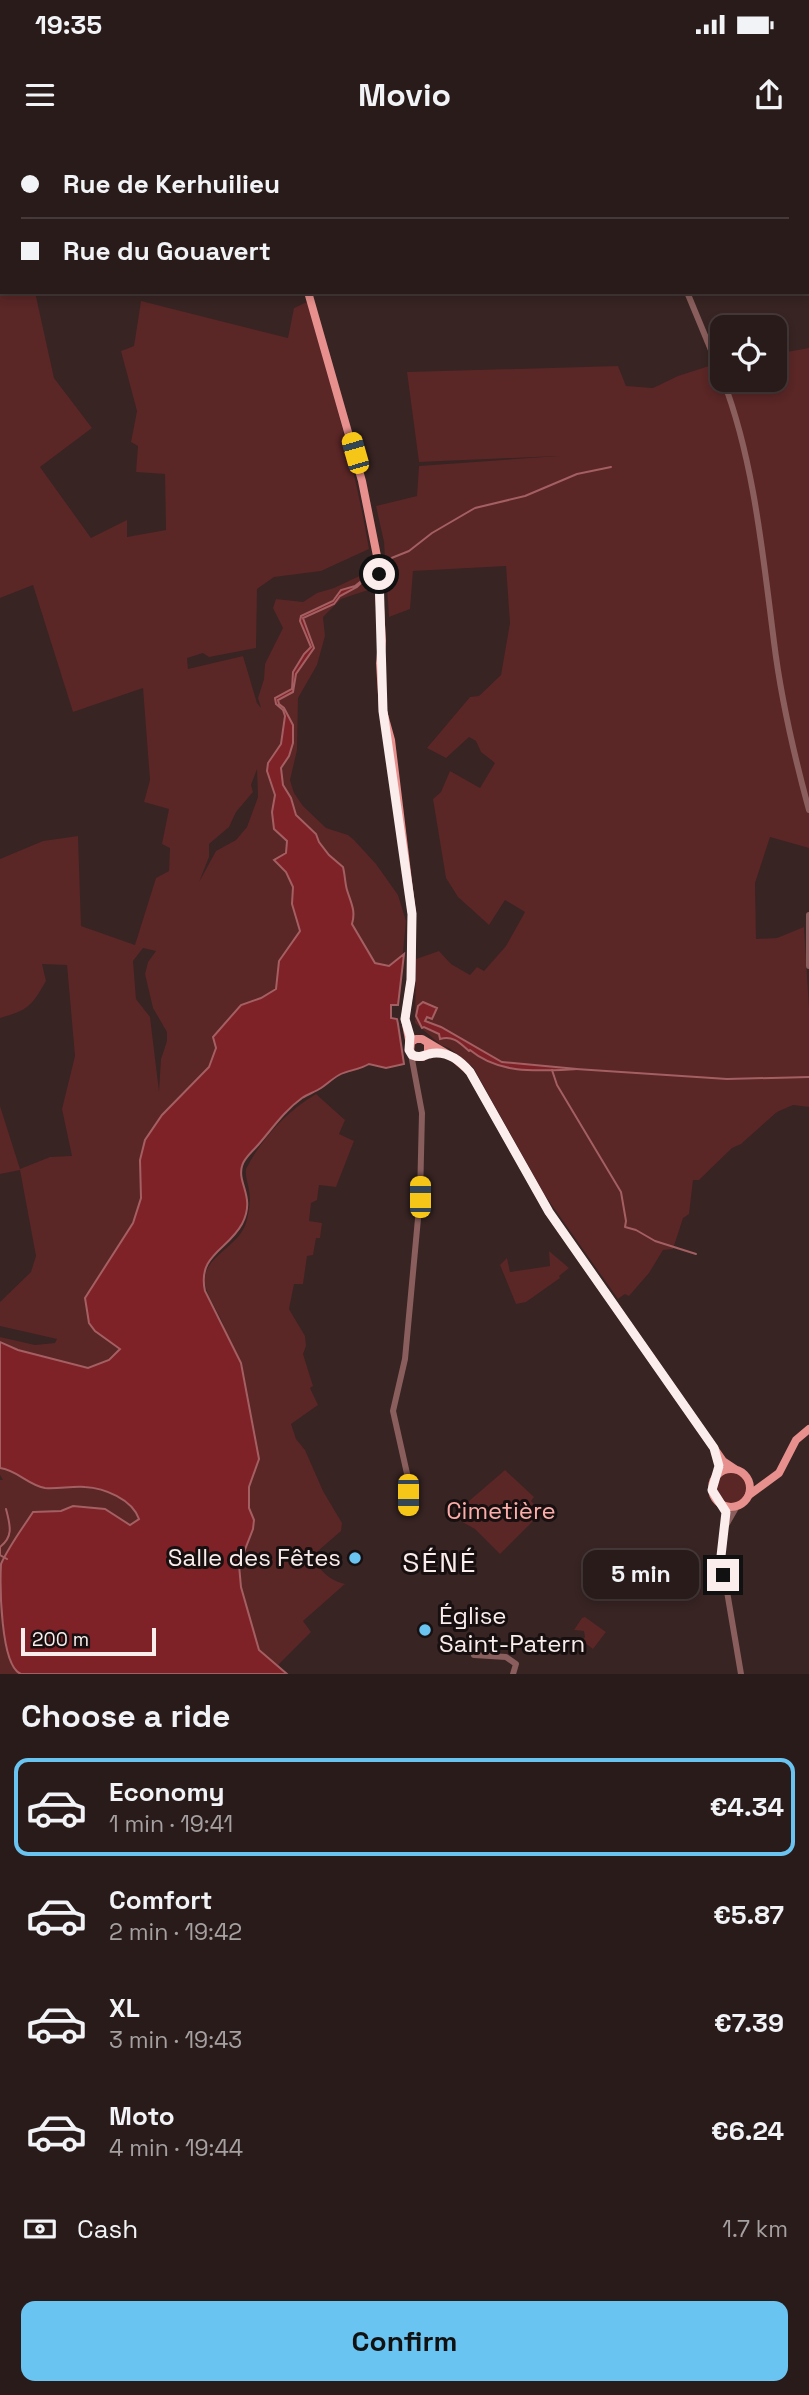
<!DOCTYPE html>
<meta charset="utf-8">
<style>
:root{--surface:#291b1a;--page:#312423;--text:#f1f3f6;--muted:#a5a1a2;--line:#453939;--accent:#69c4f1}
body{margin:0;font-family:"Space Grotesk",sans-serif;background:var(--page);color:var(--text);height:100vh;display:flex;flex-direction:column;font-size:26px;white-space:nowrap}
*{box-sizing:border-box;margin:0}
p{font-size:23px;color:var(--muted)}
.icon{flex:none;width:38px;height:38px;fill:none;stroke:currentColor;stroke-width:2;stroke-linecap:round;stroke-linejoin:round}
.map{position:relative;height:1534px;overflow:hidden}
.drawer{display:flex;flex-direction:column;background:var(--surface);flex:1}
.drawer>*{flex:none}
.banner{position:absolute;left:0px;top:0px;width:810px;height:154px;box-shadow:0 4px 10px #0003,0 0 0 2px var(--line);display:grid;align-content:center;height:154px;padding:0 21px;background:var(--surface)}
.tools{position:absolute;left:710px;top:175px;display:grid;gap:14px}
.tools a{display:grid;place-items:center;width:77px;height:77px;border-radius:14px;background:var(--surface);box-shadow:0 4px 10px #0003,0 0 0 2px var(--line);font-size:35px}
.scale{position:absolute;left:21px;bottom:18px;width:135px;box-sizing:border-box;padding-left:7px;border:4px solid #faedec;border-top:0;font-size:19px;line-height:24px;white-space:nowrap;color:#faedec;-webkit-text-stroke:5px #181010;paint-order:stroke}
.end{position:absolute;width:32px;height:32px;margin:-16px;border:9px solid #faedec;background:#111;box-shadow:0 0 0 4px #111}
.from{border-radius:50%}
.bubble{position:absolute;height:49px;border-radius:14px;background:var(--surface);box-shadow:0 4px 10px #0003,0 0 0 2px var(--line);font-size:23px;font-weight:700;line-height:49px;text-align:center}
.car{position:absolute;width:21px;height:42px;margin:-21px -10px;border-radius:9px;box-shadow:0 0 5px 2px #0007;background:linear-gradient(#f5c518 24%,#345 0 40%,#f5c518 0 76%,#345 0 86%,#f5c518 0)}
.banner b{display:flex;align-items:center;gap:24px;height:66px;font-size:26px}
.banner b+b{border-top:2px solid var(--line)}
.banner i{width:18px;height:18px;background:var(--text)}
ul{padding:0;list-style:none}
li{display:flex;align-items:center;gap:21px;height:98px;margin:0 14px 10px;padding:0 7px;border:4px solid transparent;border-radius:14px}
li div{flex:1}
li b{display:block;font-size:26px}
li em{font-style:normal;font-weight:700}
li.on{border-color:var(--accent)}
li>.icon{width:63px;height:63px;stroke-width:1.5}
h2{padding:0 21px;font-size:32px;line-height:84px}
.pay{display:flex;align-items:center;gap:18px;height:77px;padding:0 21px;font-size:26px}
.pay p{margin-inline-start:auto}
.button{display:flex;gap:14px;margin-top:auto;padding:14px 21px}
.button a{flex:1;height:80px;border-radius:14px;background:var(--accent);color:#111;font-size:28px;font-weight:700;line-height:80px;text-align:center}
.status{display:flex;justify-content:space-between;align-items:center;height:49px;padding:0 35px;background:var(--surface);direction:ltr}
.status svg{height:19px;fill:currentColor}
header{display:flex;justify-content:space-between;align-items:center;height:91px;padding:0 21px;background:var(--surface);font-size:32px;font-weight:700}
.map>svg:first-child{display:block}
.green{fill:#5a2626;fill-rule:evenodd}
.water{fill:#7f2227;stroke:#a45f62;stroke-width:2}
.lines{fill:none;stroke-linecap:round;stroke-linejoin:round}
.stream{stroke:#a45f62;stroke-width:2}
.minor{stroke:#895e5c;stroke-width:6}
.major{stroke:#e8908d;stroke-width:8}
.route{stroke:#faedec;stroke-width:9}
.poi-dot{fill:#69c4f1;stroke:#181010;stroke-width:2.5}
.labels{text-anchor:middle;stroke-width:6;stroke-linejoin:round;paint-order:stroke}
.park-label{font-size:24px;fill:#fcada9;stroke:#181010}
.poi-label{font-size:24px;fill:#faedec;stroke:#181010;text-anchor:end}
.quarter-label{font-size:28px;letter-spacing:2px;fill:#faedec;stroke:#181010}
</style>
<div class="status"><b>19:35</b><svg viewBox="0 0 49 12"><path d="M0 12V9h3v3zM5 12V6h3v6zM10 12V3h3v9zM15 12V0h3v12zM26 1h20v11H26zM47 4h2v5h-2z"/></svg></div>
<header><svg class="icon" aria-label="menu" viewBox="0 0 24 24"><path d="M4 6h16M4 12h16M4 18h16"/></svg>Movio<svg class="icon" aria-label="share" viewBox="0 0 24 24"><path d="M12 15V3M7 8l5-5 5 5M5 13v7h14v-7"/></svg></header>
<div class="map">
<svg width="809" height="1534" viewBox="0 0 809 1534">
<rect width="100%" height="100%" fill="#372423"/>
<g class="green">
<path d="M 2,0 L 29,2 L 2,2 L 2,152 L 35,152 L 54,238 L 92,288 L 40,327 L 91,398 L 127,380 L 127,397 L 166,390 L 165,334 L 136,332 L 138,306 L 131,302 L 137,271 L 121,211 L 134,206 L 141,161 L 288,198 L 294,168 L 307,162 C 330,243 355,325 369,409 L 321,431 L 274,437 L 257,449 L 256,508 L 209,517 L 203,513 L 187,518 L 188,529 L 243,516 L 257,563 L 261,568 L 258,558 L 264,539 L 265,524 L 283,488 L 273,468 L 276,459 L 303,462 L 317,453 L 334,448 L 370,431 L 372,447 L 368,450 L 341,459 L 323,477 L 325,496 L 317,525 L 298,558 L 297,610 L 290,640 L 294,653 L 303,666 L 326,688 L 348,695 L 354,700 L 376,724 L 398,755 L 406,781 L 398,865 L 391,865 L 391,878 L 397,880 L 404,924 L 386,928 L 369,924 L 358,930 L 340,934 L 319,950 L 300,959 L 272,987 L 242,1024 L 241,1032 L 247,1061 L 244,1079 L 232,1098 L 210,1118 L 204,1130 L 205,1151 L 225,1189 C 220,1174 208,1159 205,1144 C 201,1117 238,1108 246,1083 C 249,1073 251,1060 249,1050 C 248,1043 245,1037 246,1029 C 261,999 287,971 316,954 L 345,980 L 339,994 L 354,1001 L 336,1047 L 319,1045 L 317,1060 L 311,1063 L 309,1081 L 322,1083 L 320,1098 L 316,1098 L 313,1115 L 307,1116 L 303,1144 L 294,1144 L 289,1169 L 305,1196 L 306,1206 L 303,1214 L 313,1246 L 310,1248 L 318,1265 L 291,1284 L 296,1299 L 305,1310 L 323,1351 L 342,1383 L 341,1391 L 311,1417 C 321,1430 328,1440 345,1444 L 303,1481 L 311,1492 L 278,1525 L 287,1534 L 0,1534 L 0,1340 L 3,1340 L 0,1335 L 0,1280 C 21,1296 88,1333 115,1333 C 130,1333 147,1327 159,1318 C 181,1301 199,1248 197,1221 C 196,1206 190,1195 185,1180 C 179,1160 177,1144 164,1127 L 199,1083 L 208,1052 L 207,1032 L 219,994 L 236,956 L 278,908 L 303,907 C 308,900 304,898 306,891 C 310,877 326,873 337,866 C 342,852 326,847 321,835 C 332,817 325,793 323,774 L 333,758 L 335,745 L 332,742 L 314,739 L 308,735 C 302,722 313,715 311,703 L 292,694 L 282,682 L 288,664 L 285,654 L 279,649 L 276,632 L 289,608 L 289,590 L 287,589 L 286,608 L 273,625 L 272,632 L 275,647 L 285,664 L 280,684 L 288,695 L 308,704 L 302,725 L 306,738 L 332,748 L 331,757 L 322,768 L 319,776 L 323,791 L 321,801 L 323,819 L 317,837 L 326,850 L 335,856 L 336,862 C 330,869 328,866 320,869 C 304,877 305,890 302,904 C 292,907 281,901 271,906 C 255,913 228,951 219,966 C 210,981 201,1015 198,1032 C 196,1049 199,1063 190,1079 C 181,1096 151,1107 150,1128 C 150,1139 160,1146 164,1156 C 181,1199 188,1262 151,1297 C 142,1305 130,1311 119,1318 L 99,1315 L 44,1286 L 15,1266 L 0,1236 L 0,1197 L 35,1205 L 55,1203 L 57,1199 L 0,1186 L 0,1162 L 31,1132 L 36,1116 L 20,1030 L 0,1034 L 0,966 L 20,1029 L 50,1017 L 72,1016 L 62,969 L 75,916 L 67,825 L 42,824 L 46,841 C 31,867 28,870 0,878 L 0,719 L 43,701 L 78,696 L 81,786 L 135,805 L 156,738 L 169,731 L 170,708 L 162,704 L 169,669 L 144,662 L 150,640 L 143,548 L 73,572 L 33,445 L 0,458 L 0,4 ZM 257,629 L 258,657 L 247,687 L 236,700 L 216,711 L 199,742 L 209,717 L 209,704 L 229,687 L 236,672 L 253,652 L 251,645 ZM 143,808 L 156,811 L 148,822 L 145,834 L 153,868 L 167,892 L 167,901 L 161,919 L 159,951 L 150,877 L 136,859 L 133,821 Z"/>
<polygon points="240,0 535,0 536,2 241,2"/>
<polygon points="809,208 809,708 770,697 755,743 756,799 777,798 804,787 809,868 809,967 793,965 777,972 741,1004 732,1008 699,1040 693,1040 689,1074 683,1078 673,1109 663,1110 649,1133 629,1156 625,1154 618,1159 544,1054 473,927 449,908 441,905 415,883 416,819 439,811 451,824 470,835 477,827 484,831 506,806 525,772 505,760 489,785 458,757 446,738 433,659 441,652 450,631 480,648 495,623 481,612 476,601 469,597 446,618 427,608 470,557 479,556 501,535 510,483 506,426 413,431 410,469 389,477 384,402 376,366 417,356 419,326 558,316 419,322 407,232 618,226 626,246 653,248 678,236 709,226 713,227 723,252 762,244 763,240 775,240 775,214"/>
<polygon points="549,1111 569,1128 559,1136 560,1138 526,1162 516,1164 500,1125 507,1118 510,1132 550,1126"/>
<polygon points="505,1330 534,1357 531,1361 536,1366 533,1369 539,1375 500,1414 475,1389 457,1379 469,1361"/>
<circle cx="731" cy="1348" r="16"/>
<polygon points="585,1477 606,1492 593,1509 582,1501 585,1497 584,1491 574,1490 582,1478"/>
</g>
<g class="water">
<path d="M 370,434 L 357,447 L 340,456 L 334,464 L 303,478 L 314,508 L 296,534 L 293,552 L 278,560 L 279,564 L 284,568 L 293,585 L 293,603 L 289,616 L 281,628 L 283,645 L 291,658 L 296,675 L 316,694 L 319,702 L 329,715 L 343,727 C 345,735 345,743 347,750 C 351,763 356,771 352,784 L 375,823 L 389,826 L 404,814 L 398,865 L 391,865 L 391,878 L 397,879 L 398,884 L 404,924 L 386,928 L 369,924 C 359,930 348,930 339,935 C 332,939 327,944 321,948 C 315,952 308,954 302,958 C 284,971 272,989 258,1005 C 252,1012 244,1018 242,1026 C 237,1044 256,1057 242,1084 C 228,1110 197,1115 205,1151 L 241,1223 L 259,1319 L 249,1347 L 249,1368 L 254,1380 L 253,1389 L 239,1425 L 241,1447 L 259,1510 L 287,1534 L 21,1534 C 0,1526 0,1443 1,1424 C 9,1406 22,1389 33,1372 L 61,1371 L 73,1366 L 105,1369 L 130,1385 L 139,1379 C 132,1359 104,1348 85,1347 C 72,1346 58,1349 45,1348 C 28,1345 17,1330 0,1328 L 0,1202 L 18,1210 L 88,1228 L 109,1220 L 120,1209 L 95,1191 L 89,1183 L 85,1158 L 133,1083 L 141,1058 L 140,1020 L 145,1000 L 162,975 L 209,927 L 216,908 L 213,897 L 241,865 L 261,858 L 276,849 L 279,821 L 300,791 L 292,764 L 293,747 L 286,732 L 274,720 L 286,713 L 287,701 L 274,689 L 272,672 L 275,655 L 267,631 L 268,623 L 281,604 L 285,576 L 283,570 L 276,564 L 275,558 L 292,549 L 293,532 L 304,514 L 311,507 L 300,481 L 301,476 L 333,461 L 341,450 L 355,446 Z"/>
<path d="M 423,862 L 437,868 L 432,879 L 427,877 L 425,881 L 441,887 L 502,922 L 577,929 C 539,931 500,935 470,910 L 469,911 C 460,903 453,895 440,899 L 439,894 L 424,887 L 422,888 L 416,876 L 418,866 Z"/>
</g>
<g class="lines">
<g class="stream">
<polyline points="389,419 409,411 432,393 475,368 525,356 577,334 611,327"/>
<polyline points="576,929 727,939 809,937"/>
<polyline points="552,930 557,945 621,1052 626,1081 625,1087 636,1090 655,1101 696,1114"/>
<path d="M 6,1369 C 10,1385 14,1396 0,1407 L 0,1415 L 7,1419"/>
</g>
<g class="minor">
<polyline points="617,0 617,2"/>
<polyline points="687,152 723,239"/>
<path d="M 723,240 C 754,320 763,417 774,502 C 781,559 794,615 809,670"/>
<polyline points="809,775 809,826"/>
<polyline points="723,1364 726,1372 726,1385"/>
<polyline points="737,1366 725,1387 721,1416 741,1534"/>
<polyline points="408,1373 408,1338 393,1271 405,1219 420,1057 422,973 411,914"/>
<polyline points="474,1515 506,1517 516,1524 513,1534"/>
</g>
<g class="major">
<polyline points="247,0 247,2"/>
<polyline points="308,152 362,341 377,416 382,501 380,523 383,571 391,600 412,774 411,840 405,879 410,905"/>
<polyline points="428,904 428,912 423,917 416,917 410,912 411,902 416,899 422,899 454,918 470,932 549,1072 714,1308 723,1321 735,1329"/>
<circle cx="731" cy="1348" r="19"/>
<polyline points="749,1355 779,1333 796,1300 809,1289"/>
</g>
</g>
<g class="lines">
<path class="route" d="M 379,434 L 383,571 L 412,774 L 411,840 L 405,879 L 410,896 L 409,910 L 412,915 C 420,918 422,916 429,914 C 446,910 459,919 470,932 L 549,1072 L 714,1308 L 719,1326 L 712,1350 L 726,1372 L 721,1416 L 723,1435"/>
</g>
<g class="poi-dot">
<circle cx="355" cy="1418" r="7"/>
<circle cx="425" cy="1490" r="7"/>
</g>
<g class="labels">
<g class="park-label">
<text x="501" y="1379">Cimetière</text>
</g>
<g class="poi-label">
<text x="341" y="1426">Salle des Fêtes</text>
<text x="439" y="1484" text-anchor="start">Église<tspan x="439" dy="28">Saint-Patern</tspan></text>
</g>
<g class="quarter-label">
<text x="440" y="1432">SÉNÉ</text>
</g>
</g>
</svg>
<div class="tools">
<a><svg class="icon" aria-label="locate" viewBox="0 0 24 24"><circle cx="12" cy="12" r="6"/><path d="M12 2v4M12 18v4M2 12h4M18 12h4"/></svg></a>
</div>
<div class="scale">200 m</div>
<i class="end from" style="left:379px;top:434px"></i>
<i class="end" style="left:723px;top:1435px"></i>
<div class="bubble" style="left:583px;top:1410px;width:116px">5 min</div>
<i class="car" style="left:355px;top:313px;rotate:344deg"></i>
<i class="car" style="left:420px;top:1057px;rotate:0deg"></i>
<i class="car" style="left:408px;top:1355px;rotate:180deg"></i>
<div class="banner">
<b><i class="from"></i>Rue de Kerhuilieu</b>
<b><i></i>Rue du Gouavert</b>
</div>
</div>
<section class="drawer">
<h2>Choose a ride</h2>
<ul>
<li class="on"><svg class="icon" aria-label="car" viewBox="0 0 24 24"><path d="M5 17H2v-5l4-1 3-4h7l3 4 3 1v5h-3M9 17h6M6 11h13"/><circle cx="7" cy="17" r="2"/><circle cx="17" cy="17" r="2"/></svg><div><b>Economy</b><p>1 min · 19:41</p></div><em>€4.34</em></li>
<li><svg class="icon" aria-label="car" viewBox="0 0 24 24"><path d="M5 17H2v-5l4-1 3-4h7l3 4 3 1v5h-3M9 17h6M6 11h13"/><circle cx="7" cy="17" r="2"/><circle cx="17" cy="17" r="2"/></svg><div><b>Comfort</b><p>2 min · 19:42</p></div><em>€5.87</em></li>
<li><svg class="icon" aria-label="car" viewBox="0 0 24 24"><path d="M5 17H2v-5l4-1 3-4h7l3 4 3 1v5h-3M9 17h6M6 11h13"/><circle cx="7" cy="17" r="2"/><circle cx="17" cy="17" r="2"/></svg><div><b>XL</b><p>3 min · 19:43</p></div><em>€7.39</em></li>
<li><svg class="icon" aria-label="car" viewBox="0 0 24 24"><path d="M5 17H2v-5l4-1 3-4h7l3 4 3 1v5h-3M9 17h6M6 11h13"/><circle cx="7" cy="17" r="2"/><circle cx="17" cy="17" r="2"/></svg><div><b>Moto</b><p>4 min · 19:44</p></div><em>€6.24</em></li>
</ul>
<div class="pay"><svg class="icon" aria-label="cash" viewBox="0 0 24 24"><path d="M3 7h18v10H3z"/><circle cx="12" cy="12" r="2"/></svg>Cash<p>1.7 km</p></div>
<div class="button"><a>Confirm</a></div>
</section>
